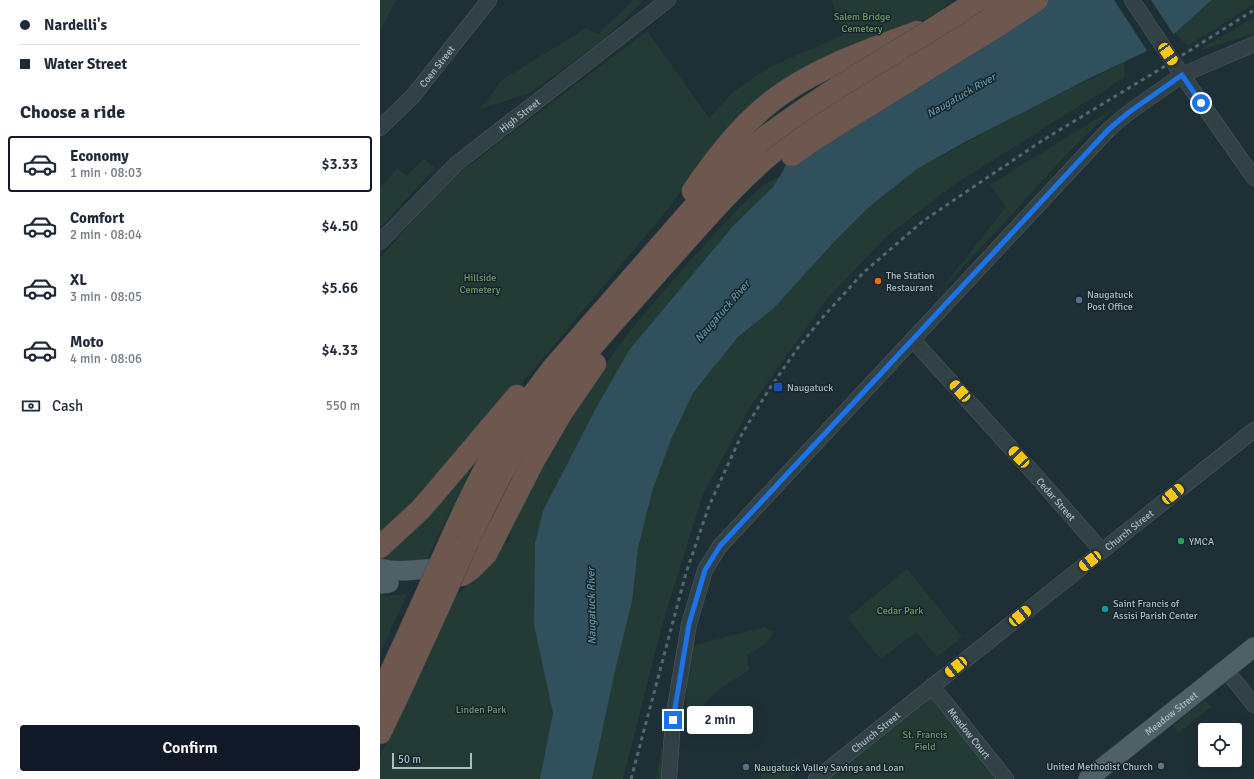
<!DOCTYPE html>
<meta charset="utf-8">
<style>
:root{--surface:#fff;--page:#f6f6f7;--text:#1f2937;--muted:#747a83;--line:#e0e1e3;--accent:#111827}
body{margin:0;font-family:Signika,sans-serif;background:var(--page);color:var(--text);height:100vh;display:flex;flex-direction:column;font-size:15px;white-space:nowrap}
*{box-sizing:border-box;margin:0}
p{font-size:13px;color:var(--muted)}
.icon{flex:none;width:22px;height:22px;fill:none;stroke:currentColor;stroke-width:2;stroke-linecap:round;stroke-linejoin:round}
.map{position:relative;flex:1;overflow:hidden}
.drawer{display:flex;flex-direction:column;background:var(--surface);width:380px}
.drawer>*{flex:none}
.guide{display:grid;align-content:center;height:88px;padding:0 20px;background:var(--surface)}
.tools{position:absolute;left:818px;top:723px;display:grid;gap:8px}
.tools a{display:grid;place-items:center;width:44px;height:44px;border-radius:4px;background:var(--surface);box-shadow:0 4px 16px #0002;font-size:20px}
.scale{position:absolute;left:12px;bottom:10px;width:80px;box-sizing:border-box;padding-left:4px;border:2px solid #abbcc4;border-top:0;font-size:11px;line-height:14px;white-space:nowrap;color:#abbcc4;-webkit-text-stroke:3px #17252b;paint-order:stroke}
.end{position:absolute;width:18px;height:18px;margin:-9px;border:5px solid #1a73e8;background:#fff;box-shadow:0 0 0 2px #fff}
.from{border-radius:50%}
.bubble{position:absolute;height:28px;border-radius:4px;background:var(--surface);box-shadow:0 4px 16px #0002;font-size:13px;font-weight:600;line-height:28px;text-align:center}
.car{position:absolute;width:12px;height:24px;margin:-12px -6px;border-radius:5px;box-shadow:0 0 3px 1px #0007;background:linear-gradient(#f5c518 24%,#345 0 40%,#f5c518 0 76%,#345 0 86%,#f5c518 0)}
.guide b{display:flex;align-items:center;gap:14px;height:38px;font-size:15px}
.guide b+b{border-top:1px solid var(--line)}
.guide i{width:10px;height:10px;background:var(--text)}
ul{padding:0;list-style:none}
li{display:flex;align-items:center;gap:12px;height:56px;margin:0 8px 6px;padding:0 12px;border:2px solid transparent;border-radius:4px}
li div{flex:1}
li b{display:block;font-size:15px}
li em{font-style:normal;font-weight:600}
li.selected{border-color:var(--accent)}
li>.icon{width:36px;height:36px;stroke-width:1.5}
h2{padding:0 20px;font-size:18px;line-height:48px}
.pay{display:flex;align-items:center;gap:10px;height:44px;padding:0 20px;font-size:15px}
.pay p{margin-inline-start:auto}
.action{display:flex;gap:8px;margin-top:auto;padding:8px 20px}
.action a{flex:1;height:46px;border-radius:4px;background:var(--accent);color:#fff;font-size:16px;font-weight:600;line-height:46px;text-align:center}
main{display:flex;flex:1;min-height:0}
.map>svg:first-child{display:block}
.green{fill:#233b34}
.water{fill:#2f505c}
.pier{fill:#1e3036}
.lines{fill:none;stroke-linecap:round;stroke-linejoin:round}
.minor-casing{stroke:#4f5e65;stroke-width:16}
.major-casing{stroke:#3e4c53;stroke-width:20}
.highway-casing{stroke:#3c4b51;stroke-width:23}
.minor{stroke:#314146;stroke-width:15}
.major{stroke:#4f6167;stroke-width:19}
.highway{stroke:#6d574e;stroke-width:22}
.rail{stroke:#53676e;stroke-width:3;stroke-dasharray:4 4;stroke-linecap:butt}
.highway-bridge-casing{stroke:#3c4b51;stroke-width:23;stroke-linecap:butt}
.highway-bridge{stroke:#6d574e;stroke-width:22}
.route{stroke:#1a73e8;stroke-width:5}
.food-dot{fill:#e8710a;stroke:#17252b;stroke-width:1.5}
.service-dot{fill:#5c6f8a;stroke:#17252b;stroke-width:1.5}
.transit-dot{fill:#1a4fb4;stroke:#17252b;stroke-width:1.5}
.leisure-dot{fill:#2e9e5b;stroke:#17252b;stroke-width:1.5}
.culture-dot{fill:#0f9aa8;stroke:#17252b;stroke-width:1.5}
.worship-dot{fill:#6b7280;stroke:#17252b;stroke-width:1.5}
.labels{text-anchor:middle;stroke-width:3;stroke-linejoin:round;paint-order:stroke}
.park-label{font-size:10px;fill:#6f996a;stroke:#17252b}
.street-label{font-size:10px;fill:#abbcc4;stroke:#17252b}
.poi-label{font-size:10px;fill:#abbcc4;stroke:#17252b;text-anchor:start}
.water-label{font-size:11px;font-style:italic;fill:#6294a5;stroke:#17252b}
</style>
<main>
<section class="drawer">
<div class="guide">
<b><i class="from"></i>Nardelli's</b>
<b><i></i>Water Street</b>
</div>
<h2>Choose a ride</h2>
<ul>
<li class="selected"><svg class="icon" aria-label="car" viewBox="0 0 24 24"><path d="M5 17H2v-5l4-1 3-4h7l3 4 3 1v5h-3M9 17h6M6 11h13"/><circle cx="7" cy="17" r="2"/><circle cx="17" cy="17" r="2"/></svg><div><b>Economy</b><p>1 min · 08:03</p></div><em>$3.33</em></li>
<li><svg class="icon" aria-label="car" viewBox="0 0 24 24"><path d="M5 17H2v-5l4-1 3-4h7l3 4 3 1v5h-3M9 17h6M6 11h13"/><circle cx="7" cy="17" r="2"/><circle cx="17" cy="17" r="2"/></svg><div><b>Comfort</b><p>2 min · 08:04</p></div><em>$4.50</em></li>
<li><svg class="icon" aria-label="car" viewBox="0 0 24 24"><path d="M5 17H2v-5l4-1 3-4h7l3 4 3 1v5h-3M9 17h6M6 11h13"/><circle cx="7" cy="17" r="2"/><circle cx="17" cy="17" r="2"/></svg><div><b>XL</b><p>3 min · 08:05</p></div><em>$5.66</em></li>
<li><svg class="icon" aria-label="car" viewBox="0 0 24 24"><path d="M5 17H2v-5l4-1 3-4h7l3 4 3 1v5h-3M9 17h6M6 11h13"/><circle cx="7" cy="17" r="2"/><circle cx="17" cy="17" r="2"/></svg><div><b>Moto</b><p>4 min · 08:06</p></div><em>$4.33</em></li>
</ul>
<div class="pay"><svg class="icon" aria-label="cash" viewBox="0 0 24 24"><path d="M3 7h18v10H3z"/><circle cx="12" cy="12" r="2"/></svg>Cash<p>550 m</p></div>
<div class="action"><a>Confirm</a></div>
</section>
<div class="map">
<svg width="874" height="779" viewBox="0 0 874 779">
<rect width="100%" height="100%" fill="#1e3036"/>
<g class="green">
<polygon points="0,0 16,0 0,31"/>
<polygon points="253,0 261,0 262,2 224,39 150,93 100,109 122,80 206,28 218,34"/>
<polygon points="452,0 572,0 554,15 548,17 548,18 442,62 364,110 347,131 280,219 163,358 46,494 0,536 0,258 67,182 267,31 329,118 353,92 388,68 463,35"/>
<polygon points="833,0 874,0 874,4 808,46 795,33"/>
<polygon points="874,17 874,33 818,51"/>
<polygon points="745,62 744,78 572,186 507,236 447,299 370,407 323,494 283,622 243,779 212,779 236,667 252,602 258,549 272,492 290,442 313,393 358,337 394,308 454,242 488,208 537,169 649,109"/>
<polygon points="734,108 688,153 551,302 626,207 610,185"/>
<polygon points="43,159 55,168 0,228 0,189 17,168 27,176"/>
<polygon points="400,176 393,187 353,226 250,349 154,626 174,713 160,779 0,779 0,756 27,702 77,594 109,568 124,542 130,543 131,527 169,454 196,408 237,348 258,321 302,270 360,206 384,185"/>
<polygon points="95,460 44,565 0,564 0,555"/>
<polygon points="527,569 582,637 557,657 536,632 501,659 467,618"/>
<polygon points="27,594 0,653 0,596"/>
<polygon points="384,627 394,632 387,643 367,655 369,670 337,691 319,710 305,730 308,666 311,648 320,644"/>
<polygon points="552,685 627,779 449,779 457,773 450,764"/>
<polygon points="825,700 831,707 799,732 793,725"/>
<polygon points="282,745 282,779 276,779"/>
<polygon points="413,759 418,759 423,766 408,779 381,779 379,776 396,762 401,763 405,767"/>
</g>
<polygon class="water" points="667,0 832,0 795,33 767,51 708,79 585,142 537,169 488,208 454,242 394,308 358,337 313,393 290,442 272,492 258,549 252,602 236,667 212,779 160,779 173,713 154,625 155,543 163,511 216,408 250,349 353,226 393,187 404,169 411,153"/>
<polygon class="pier" points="734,0 771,0 794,35 768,52"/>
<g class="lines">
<g class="minor-casing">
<g id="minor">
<polyline points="752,0 802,75 874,178"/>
<path id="s1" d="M 0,128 L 33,96 L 109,0"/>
<path id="s2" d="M 0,242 L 76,164 L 288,0"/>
<path id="s3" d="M 533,340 L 657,477 L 722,551"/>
<polyline points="846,670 874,705"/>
<path id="s4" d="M 552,686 L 626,779"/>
<polyline points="289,779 293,719 309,624 325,570 340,546 729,129 748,113 802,75 874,44"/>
<path id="s5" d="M 436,779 L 874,430"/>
</g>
</g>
<g class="major-casing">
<g id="major">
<path d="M 0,568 C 24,575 47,566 70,569"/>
<polyline points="0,584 9,583"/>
<path id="s6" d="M 708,779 L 874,647"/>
</g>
</g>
<g class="highway-casing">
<g id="highway">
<polyline points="412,155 433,140 619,25 657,0"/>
<path d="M 313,191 C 339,153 368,116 406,91 C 446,64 493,49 537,32"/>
<path d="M 88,541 C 110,495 132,450 162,409 C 199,358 242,313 283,266 C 324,221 363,173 412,137 C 480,87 558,52 626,0"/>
<path d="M 69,544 C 81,517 93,490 108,464 C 127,431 149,399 173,368 L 329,190 L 356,162 L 379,142"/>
<polyline points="0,547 39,511 54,494 137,396"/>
<polyline points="82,575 91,569 106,554 154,460 182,412 215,364"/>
<polyline points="0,696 37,615"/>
<polyline points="0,733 22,687 55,615"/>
</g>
</g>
<use href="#minor" class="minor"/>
<use href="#major" class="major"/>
<use href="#highway" class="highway"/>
<polyline class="rail" points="251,779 306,573 329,506 362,434 388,391 417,349 442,318 483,273 543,221 663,140 777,71 874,10"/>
<g class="highway-bridge-casing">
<g id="highway-bridge">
<path d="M 379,142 C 449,88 525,49 598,0"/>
<polyline points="37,615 69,544"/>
<polyline points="55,615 88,541"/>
</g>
</g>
<use href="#highway-bridge" class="highway-bridge"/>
</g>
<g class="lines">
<polyline class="route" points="293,720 309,624 325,570 340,546 729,129 748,113 802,75 821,103"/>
</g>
<circle class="food-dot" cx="498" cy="281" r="4"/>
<g class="service-dot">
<circle cx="699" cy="300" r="4"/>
<circle cx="366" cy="767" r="4"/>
</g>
<rect class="transit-dot" x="393" y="382" width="10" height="10" rx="2"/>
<circle class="leisure-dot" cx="801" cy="541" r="4"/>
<circle class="culture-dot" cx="725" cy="609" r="4"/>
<circle class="worship-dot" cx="781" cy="766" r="4"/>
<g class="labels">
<g class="park-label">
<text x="482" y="20">Salem Bridge<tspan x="482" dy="12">Cemetery</tspan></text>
<text x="100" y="281">Hillside<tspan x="100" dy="12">Cemetery</tspan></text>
<text x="520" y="614">Cedar Park</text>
<text x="101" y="713">Linden Park</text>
<text x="545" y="738">St. Francis<tspan x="545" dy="12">Field</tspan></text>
</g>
<g class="street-label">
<text dy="4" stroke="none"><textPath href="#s1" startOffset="84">Coen Street</textPath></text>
<text dy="4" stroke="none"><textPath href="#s2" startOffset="189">High Street</textPath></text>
<text dy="4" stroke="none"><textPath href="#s3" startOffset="214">Cedar Street</textPath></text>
<text dy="4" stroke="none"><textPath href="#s5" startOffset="400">Church Street</textPath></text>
<text dy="4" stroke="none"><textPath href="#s6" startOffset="106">Meadow Street</textPath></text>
<text dy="4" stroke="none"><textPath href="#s5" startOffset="76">Church Street</textPath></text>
<text dy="4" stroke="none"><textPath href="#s4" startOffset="60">Meadow Court</textPath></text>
</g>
<g class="poi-label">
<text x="506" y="279">The Station<tspan x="506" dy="12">Restaurant</tspan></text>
<text x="707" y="298">Naugatuck<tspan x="707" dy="12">Post Office</tspan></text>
<text x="407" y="391">Naugatuck</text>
<text x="809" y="545">YMCA</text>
<text x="733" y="607">Saint Francis of<tspan x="733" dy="12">Assisi Parish Center</tspan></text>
<text x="773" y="770" text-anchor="end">United Methodist Church</text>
<text x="374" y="771">Naugatuck Valley Savings and Loan</text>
</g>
<g class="water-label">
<text transform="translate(581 95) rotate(-30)" y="4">Naugatuck River</text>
<text transform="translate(342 311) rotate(-49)" y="4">Naugatuck River</text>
<text transform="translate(211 606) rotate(-91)" y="4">Naugatuck River</text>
</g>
</g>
</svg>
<div class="tools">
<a><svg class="icon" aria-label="locate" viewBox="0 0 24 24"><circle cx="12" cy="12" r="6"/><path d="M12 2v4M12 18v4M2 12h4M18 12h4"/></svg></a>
</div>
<div class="scale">50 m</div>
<i class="end from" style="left:821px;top:103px"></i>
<i class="end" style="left:293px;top:720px"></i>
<div class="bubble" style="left:307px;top:706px;width:66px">2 min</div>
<i class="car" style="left:788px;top:54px;rotate:146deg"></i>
<i class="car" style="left:580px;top:391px;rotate:318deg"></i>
<i class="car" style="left:639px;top:457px;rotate:317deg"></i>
<i class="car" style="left:793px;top:494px;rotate:51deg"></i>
<i class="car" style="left:710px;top:561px;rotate:232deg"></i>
<i class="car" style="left:640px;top:616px;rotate:51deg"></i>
<i class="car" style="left:576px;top:667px;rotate:231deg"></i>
</div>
</main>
